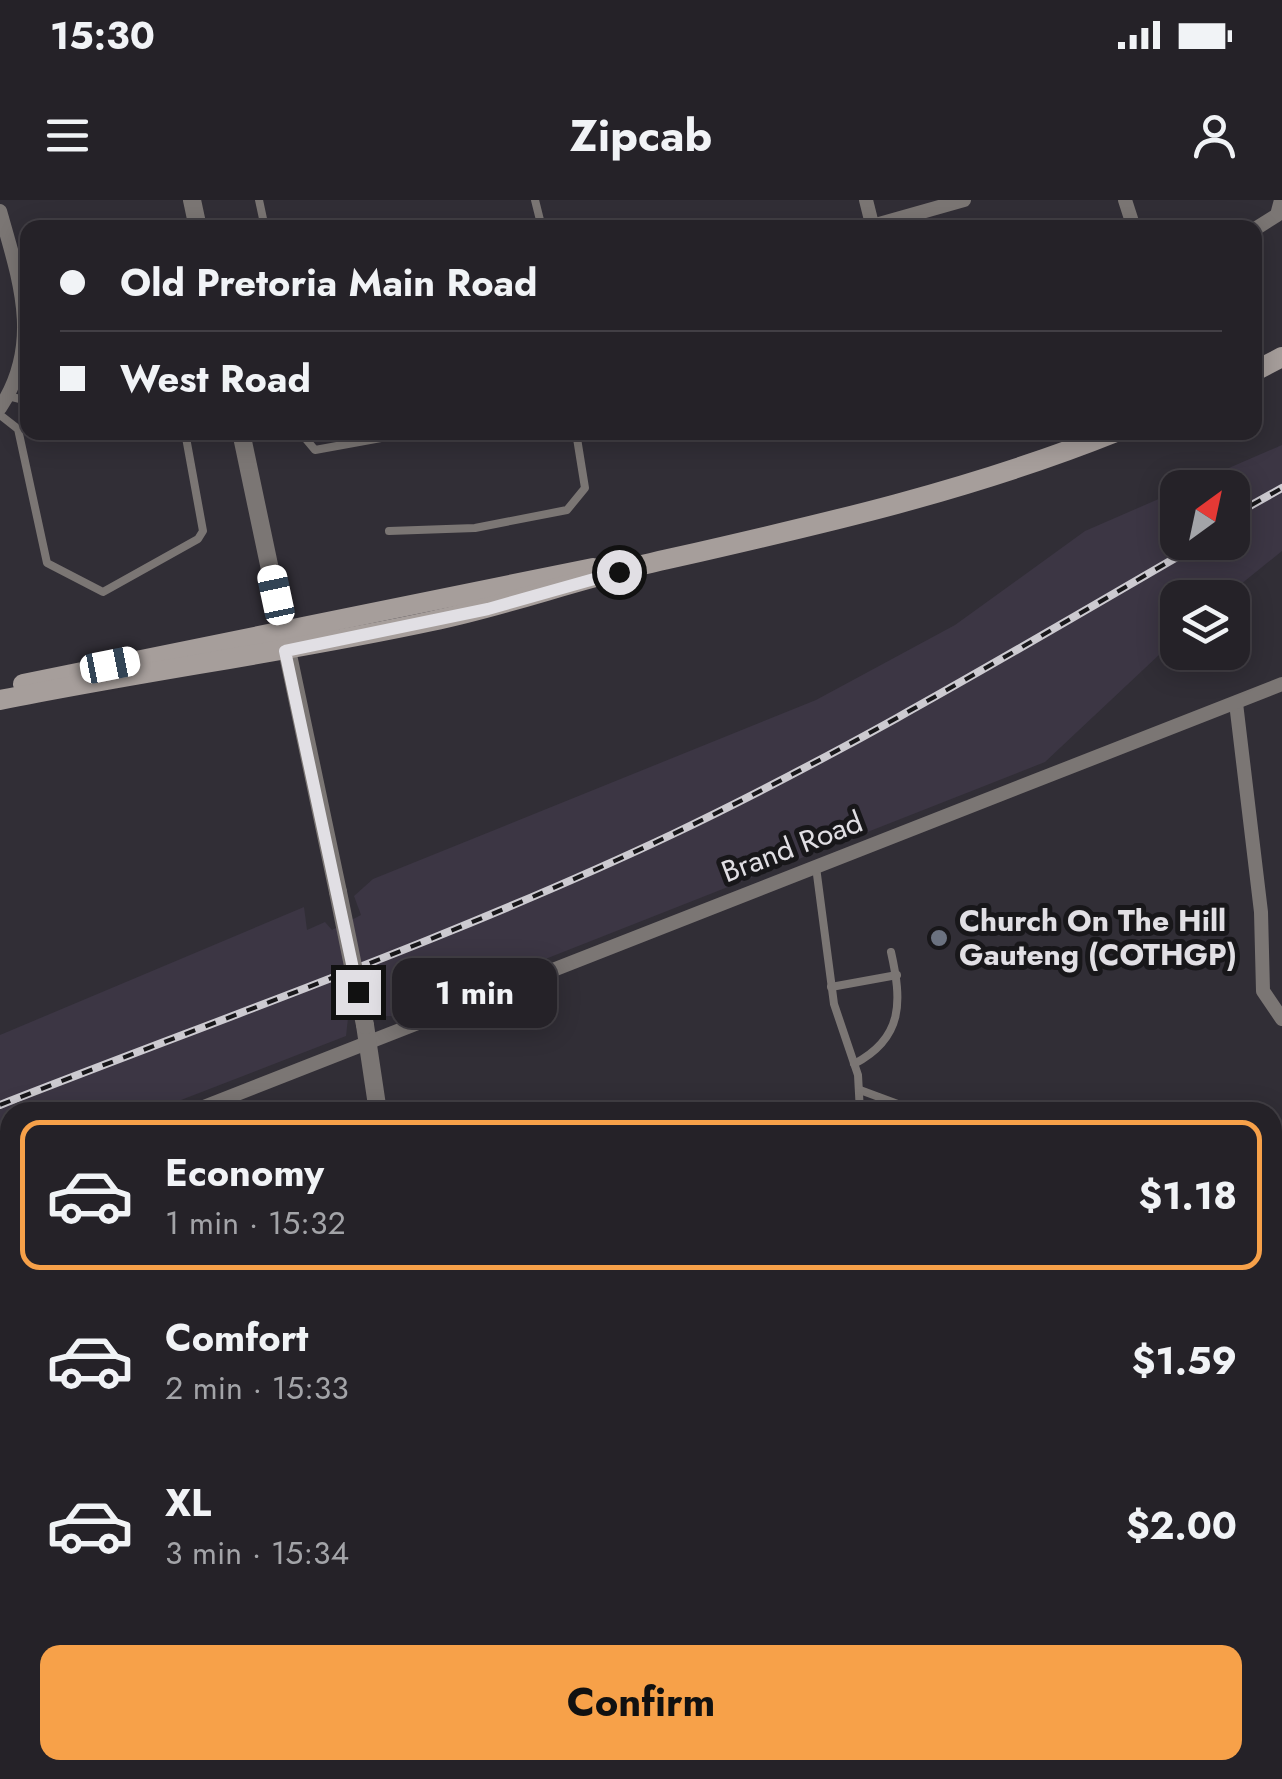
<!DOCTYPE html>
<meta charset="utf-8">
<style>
:root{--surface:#252228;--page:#2d2a30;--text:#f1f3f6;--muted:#a3a4a8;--line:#423f45;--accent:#f7a149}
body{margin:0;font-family:Jost,sans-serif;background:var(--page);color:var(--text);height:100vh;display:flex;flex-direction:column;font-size:38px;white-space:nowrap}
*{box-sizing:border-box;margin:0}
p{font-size:32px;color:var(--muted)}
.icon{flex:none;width:55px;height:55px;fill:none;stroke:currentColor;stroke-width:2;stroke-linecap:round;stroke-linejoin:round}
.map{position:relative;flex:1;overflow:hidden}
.side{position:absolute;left:0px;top:902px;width:1282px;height:678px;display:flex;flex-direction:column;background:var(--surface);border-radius:30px 30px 0 0;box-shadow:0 5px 25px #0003,0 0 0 2px var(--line)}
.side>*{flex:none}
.top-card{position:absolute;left:20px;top:20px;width:1242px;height:220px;border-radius:20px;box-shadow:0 5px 25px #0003,0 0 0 2px var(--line);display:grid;align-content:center;height:220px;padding:0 40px;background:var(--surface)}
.needle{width:65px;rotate:33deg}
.fabs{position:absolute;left:1160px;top:270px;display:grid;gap:20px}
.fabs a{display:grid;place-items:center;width:90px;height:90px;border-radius:20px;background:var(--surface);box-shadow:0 5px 25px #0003,0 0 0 2px var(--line);font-size:50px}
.end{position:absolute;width:45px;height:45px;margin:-22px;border:12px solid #e1dfe4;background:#111;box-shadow:0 0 0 5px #111}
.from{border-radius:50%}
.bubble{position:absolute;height:70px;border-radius:20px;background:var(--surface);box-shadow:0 5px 25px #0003,0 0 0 2px var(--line);font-size:32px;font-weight:700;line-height:70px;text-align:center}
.car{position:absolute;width:30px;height:60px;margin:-30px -15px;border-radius:12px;box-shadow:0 0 8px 2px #0007;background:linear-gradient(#fff 24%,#345 0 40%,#fff 0 76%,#345 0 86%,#fff 0)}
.top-card b{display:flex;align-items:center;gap:35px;height:95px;font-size:38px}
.top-card b+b{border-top:2px solid var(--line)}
.top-card i{width:25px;height:25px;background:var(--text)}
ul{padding:18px 0 0;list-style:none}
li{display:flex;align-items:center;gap:30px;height:150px;margin:0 20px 15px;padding:0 20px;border:5px solid transparent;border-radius:20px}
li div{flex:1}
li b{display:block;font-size:38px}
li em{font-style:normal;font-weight:700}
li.on{border-color:var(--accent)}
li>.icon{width:90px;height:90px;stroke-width:1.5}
.button{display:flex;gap:20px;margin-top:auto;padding:20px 40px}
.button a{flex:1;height:115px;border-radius:20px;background:var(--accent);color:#111;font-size:40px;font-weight:700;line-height:115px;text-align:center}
.status{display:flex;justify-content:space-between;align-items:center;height:70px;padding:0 50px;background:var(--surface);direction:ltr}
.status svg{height:28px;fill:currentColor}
header{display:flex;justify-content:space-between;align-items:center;height:130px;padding:0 40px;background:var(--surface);font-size:45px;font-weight:700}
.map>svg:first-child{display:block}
.built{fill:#3c3644}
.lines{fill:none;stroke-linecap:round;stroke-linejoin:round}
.service{stroke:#7b7674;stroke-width:8}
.minor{stroke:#7b7674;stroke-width:14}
.tertiary{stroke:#7b7674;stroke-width:18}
.secondary{stroke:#a69e9b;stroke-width:20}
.rail-casing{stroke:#cccad0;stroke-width:8}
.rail{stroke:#18171a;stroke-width:4;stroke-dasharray:11;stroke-linecap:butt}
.tertiary-bridge{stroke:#7b7674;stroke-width:18}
.route{stroke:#e1dfe4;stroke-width:12}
.worship-dot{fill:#6b7280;stroke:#18171a;stroke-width:4}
.labels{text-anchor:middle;stroke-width:10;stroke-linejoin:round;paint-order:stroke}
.street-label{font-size:30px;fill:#e1dfe4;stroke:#18171a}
.poi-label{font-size:30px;font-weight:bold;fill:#e1dfe4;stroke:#18171a;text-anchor:start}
</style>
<div class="status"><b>15:30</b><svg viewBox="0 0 49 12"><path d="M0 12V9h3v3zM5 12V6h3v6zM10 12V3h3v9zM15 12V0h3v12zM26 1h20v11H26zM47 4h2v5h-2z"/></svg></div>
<header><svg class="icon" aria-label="menu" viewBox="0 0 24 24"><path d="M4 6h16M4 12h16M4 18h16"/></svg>Zipcab<svg class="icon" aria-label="person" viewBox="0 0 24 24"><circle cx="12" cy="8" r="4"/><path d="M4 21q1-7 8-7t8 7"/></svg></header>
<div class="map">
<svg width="1282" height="1579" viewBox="0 0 1282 1579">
<rect width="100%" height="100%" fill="#312e36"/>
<polygon class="built" points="1282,245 1282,351 1225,397 1178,398 1177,438 1045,562 401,816 384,816 376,797 349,809 346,836 150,912 10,912 10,967 0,971 0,835 304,707 307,730 325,722 332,730 361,715 354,696 373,679 816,500 955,425 1085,331 1177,291 1178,342 1232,342 1232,288 1185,287"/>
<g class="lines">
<g class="service">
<polyline points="259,0 265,28"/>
<polyline points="535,0 542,28"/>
<polyline points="8,196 28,201"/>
<polyline points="0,215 18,229 47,363 103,392 198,339 203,331 185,232"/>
<polyline points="300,232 315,250 414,232"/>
<polyline points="389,331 475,328 567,310 585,288 576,232"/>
<polyline points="816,667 834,804 858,875 860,912"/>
<polyline points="831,787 897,775"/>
<path d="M 854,864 C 904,838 902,801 891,752"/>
<polyline points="860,890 914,910 983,910"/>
</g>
<g class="minor">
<polyline points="866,0 873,28"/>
<polyline points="1125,0 1134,28"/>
<path d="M 0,11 C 19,79 43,143 0,208"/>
<polyline points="872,26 964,0"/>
<polyline points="1255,29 1277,15 1281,0"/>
<polyline points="1236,503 1261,712 1263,791 1282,819"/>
<polyline points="191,912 1282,484"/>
<polyline points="0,987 10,984"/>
<polyline points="1272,1517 1282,1516"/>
<polyline points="1050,1570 1051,1579"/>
<polyline points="813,1579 874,1570"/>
</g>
<g class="tertiary">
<polyline points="192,0 198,28"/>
<polyline points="241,232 338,692"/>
<polyline points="365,825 378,912"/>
<polyline points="510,1570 512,1579"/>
</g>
<g class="secondary">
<polyline points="1255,171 1282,157"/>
<polyline points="23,484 593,368"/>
<path d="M 0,500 C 143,471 288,452 432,421 C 506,406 577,379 651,363 C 809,327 964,293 1116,232"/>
</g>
<g class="rail-casing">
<g id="rail">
<polyline points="1232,316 1282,288"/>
<path d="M 0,905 C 225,817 455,737 673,634 C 856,547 1028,443 1203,342"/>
</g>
</g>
<use href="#rail" class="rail"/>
<polyline class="tertiary-bridge" points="338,692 365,825"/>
</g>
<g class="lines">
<polyline class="route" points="358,792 285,451 488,409 619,372"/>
</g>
<circle class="worship-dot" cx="939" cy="738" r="10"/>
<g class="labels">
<g class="street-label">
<text transform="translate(792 647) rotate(-21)" y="10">Brand Road</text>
</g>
<g class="poi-label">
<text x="959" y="731">Church On The Hill<tspan x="959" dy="34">Gauteng (COTHGP)</tspan></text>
</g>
</g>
</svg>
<div class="fabs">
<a><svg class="needle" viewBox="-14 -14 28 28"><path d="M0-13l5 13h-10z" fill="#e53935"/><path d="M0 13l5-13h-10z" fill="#a3a4a8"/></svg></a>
<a><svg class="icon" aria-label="layers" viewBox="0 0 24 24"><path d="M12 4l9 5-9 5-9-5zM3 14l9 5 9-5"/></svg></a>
</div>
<i class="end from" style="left:619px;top:372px"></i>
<i class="end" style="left:358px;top:792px"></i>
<div class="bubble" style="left:392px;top:758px;width:165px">1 min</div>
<i class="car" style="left:276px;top:395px;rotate:348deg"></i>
<i class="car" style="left:110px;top:465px;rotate:79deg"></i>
<div class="top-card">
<b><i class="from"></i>Old Pretoria Main Road</b>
<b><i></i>West Road</b>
</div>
<section class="side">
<ul>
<li class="on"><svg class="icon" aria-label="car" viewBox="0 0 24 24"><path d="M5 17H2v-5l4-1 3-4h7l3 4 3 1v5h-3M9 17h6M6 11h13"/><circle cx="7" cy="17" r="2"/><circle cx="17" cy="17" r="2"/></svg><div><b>Economy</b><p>1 min · 15:32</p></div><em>$1.18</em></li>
<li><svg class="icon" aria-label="car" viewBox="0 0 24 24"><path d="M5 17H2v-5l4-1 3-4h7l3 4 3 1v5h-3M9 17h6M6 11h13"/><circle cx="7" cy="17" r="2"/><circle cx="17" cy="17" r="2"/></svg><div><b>Comfort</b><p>2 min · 15:33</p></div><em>$1.59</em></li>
<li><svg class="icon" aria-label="car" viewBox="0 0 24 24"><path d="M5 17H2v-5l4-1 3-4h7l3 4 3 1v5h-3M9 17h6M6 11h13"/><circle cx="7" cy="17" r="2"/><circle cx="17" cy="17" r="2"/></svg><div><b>XL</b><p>3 min · 15:34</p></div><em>$2.00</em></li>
</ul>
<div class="button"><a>Confirm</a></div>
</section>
</div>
